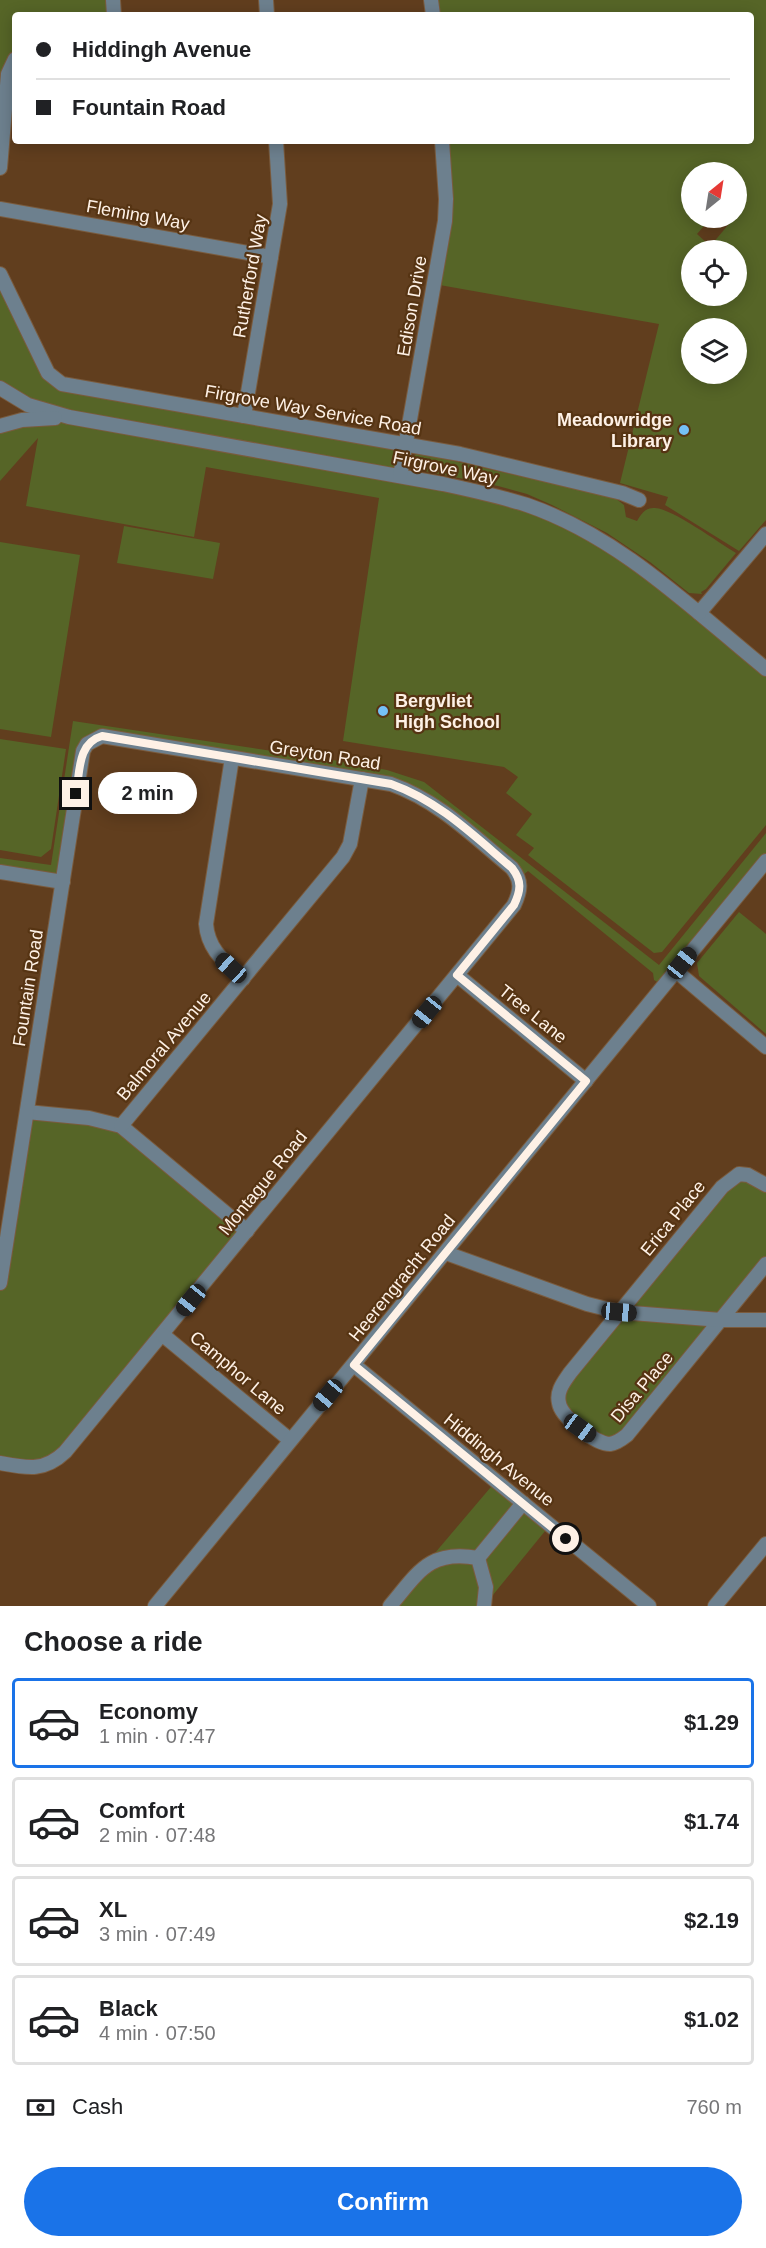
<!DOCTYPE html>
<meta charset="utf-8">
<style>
:root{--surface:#fff;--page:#f2f2f2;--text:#202124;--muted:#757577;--line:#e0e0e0;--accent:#1a73e8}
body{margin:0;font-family:Arial,sans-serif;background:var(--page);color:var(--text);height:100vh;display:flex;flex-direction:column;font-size:22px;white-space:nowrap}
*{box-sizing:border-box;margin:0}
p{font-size:20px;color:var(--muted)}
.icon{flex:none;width:33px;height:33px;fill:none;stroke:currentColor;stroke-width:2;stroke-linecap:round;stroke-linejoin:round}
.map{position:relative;height:1606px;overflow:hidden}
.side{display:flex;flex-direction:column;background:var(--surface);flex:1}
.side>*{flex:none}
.top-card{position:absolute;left:12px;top:12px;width:742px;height:132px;border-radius:6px;box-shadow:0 3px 15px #0003;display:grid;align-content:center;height:132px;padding:0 24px;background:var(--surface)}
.needle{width:39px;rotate:30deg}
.buttons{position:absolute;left:681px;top:162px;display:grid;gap:12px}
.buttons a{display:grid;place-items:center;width:66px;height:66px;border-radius:50%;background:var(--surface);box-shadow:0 3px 15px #0003;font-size:30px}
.end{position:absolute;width:27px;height:27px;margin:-14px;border:8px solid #fef1e6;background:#111;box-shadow:0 0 0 3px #111}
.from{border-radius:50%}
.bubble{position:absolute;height:42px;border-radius:21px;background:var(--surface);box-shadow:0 3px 15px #0003;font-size:20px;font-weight:600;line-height:42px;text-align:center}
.car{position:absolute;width:18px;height:36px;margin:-18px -9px;border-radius:8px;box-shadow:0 0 4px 2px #0007;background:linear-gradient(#222 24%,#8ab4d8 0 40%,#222 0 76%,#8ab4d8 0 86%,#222 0)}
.top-card b{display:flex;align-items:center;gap:21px;height:57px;font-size:22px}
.top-card b+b{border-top:2px solid var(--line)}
.top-card i{width:15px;height:15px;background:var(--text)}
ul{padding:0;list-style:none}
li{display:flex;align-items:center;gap:18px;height:90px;margin:0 12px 9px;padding:0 12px;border:3px solid var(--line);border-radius:6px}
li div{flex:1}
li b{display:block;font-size:22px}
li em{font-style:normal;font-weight:600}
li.active{border-color:var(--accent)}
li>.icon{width:54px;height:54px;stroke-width:1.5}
h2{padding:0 24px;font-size:27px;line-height:72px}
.pay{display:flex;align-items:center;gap:15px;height:66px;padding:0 24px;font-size:22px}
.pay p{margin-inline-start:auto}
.button{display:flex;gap:12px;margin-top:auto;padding:12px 24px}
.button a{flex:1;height:69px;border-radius:36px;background:var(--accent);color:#fff;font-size:24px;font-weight:600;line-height:69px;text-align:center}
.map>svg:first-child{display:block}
.green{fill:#566527;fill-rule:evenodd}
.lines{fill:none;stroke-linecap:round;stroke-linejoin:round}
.minor-casing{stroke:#7a5b3e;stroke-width:16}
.minor{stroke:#6d808e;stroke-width:14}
.route{stroke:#fef1e6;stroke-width:8}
.poi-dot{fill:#75c0f6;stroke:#563413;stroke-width:2}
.labels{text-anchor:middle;stroke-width:4.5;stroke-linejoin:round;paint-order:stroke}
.street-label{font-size:18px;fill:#fef1e6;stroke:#563413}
.poi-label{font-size:18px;font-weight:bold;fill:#fef1e6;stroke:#563413;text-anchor:end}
</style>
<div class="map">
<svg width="766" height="1606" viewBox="0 0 766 1606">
<rect width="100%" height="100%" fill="#613e1e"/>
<g class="green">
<polygon points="0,0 113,0 114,15 15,15 15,59 0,168"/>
<path d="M 431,0 L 766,0 L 766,520 L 739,551 L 665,505 L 668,497 L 620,483 L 659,324 L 434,284 L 445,221 L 442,141 L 752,141 L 752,15 L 433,15 ZM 692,172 L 736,172 L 737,214 L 739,212 L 707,250 L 736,250 L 736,296 L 692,296 L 692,250 L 705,250 L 709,245 L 697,234 L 711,218 L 692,218 ZM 692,328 L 736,328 L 736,374 L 692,374 Z"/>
<polygon points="0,274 54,379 406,444 400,476 484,492 604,542 766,669 766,825 662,952 654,953 528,855 534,848 516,835 532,814 506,793 518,777 504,767 343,741 379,498 206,467 194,537 26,506 38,438 0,481 0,426 41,418 0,388"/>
<path d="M 419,453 L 615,498 L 624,505 L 626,517 L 637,521 C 641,514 646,507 655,508 C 673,509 719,543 736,553 L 706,589 L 701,592 L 702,594 L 689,593 L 650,562 L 607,533 L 552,505 L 527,494 L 498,486 L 415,469 L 409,463 L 410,457 Z"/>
<polygon points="124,526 220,543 213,579 117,563"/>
<polygon points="0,542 80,555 51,737 0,729"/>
<polygon points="73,721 339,761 387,770 424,782 659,965 766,833 766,861 664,986 654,980 653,973 528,871 519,878 412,791 102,736 87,743 63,882 0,872 0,858 51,865"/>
<polygon points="0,739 66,749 51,849 41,857 0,850"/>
<polygon points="739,912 766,934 766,1034 699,976 697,963"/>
<polygon points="27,1112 107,1121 247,1231 55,1461 0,1463 0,1280"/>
<polygon points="739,1174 766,1185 766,1264 611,1444 569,1419 561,1386"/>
<polygon points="496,1481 550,1525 484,1606 390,1606"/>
</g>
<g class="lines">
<g class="minor-casing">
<g id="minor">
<polyline points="113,0 114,15"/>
<polyline points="266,0 267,15"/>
<polyline points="431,0 433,15"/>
<polyline points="0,168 8,74 15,59"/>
<polyline points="0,209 271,257"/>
<polyline points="0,274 48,373 62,384 460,454 622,493 639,500"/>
<path d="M 0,388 L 28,405 L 69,417 L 443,484 C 471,490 499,496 527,505 C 620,537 691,608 766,669"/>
<polyline points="244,416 280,204 276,141"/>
<polyline points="0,426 22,420 55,418"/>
<polyline points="400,476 445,221 446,199 442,141"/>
<polyline points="699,613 766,534"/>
<path d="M 232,758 L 206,924 C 208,950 225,962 243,979"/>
<polyline points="0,872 63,882"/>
<polyline points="676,971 766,1047"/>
<polyline points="457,975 586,1081"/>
<polyline points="27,1112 89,1118 121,1126 247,1231"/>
<polyline points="121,1126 343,857 350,844 362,779"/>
<path d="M 766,1185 L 748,1175 L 739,1174 L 722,1187 L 570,1373 C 564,1382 556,1391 559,1403 C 561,1417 595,1444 610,1444 C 617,1443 622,1439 627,1435 L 766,1264"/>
<polyline points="446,1253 587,1304 619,1312 721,1320 766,1320"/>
<path d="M 0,1283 L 83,751 L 87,744 L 102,736 L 391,784 C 439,801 473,836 512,868 C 522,881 521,890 514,905 L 65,1452 C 44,1472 27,1468 0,1463"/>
<polyline points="163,1335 290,1440"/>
<polyline points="354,1365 649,1606"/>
<polyline points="478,1558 523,1503"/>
<polyline points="155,1606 766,861"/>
<path d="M 390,1606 C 418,1573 429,1549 478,1558 L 486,1587 L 484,1606"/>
<polyline points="715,1606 766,1544"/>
</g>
</g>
<use href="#minor" class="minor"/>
</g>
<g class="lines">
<path class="route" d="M 76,794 C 80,773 77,743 102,736 L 391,784 C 439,801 474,836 512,868 C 522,881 521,890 514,905 L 457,975 L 586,1081 L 354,1365 L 566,1539"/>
</g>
<g class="poi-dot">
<circle cx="684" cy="430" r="6"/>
<circle cx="383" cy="711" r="6"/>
</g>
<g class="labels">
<g class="street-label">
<text transform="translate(138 215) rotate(10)" y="6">Fleming Way</text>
<text transform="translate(250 276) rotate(-80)" y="6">Rutherford Way</text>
<text transform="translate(412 306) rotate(-80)" y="6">Edison Drive</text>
<text transform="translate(313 410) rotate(10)" y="6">Firgrove Way Service Road</text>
<text transform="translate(445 468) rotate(12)" y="6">Firgrove Way</text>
<text transform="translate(325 755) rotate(9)" y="6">Greyton Road</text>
<text transform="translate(28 988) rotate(-81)" y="6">Fountain Road</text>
<text transform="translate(533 1014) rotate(39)" y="6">Tree Lane</text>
<text transform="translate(164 1046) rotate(-50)" y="6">Balmoral Avenue</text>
<text transform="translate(263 1183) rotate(-51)" y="6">Montague Road</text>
<text transform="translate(673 1218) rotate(-51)" y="6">Erica Place</text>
<text transform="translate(402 1278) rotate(-51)" y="6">Heerengracht Road</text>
<text transform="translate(238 1373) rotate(40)" y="6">Camphor Lane</text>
<text transform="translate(642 1387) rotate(-50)" y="6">Disa Place</text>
<text transform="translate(499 1460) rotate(39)" y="6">Hiddingh Avenue</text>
</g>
<g class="poi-label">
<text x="672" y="426">Meadowridge<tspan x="672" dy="21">Library</tspan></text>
<text x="395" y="707" text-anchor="start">Bergvliet<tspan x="395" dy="21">High School</tspan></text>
</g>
</g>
</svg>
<div class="buttons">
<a><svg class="needle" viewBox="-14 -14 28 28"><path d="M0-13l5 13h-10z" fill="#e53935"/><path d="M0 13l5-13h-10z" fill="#757577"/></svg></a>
<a><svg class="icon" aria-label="locate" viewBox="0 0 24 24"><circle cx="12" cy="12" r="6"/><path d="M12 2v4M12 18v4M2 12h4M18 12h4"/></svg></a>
<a><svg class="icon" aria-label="layers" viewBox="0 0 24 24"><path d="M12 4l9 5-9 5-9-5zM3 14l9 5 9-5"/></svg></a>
</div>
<i class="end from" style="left:566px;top:1539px"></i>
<i class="end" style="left:76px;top:794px"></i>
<div class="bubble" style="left:98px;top:772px;width:99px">2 min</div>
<i class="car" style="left:682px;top:963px;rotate:39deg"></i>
<i class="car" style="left:231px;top:968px;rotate:312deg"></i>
<i class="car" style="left:427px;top:1012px;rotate:219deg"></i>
<i class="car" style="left:191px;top:1300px;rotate:219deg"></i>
<i class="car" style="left:619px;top:1312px;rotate:95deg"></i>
<i class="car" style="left:328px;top:1395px;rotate:220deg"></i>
<i class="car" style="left:580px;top:1428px;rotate:126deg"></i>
<div class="top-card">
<b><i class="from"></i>Hiddingh Avenue</b>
<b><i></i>Fountain Road</b>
</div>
</div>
<section class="side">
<h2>Choose a ride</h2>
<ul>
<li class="active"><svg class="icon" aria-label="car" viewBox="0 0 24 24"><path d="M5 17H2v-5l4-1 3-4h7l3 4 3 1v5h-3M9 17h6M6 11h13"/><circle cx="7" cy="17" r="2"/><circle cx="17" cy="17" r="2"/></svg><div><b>Economy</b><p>1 min · 07:47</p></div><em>$1.29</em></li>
<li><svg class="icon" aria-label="car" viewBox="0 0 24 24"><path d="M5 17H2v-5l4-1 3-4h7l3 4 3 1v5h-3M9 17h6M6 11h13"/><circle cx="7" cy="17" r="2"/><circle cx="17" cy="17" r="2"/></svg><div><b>Comfort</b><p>2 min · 07:48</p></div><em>$1.74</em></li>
<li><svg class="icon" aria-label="car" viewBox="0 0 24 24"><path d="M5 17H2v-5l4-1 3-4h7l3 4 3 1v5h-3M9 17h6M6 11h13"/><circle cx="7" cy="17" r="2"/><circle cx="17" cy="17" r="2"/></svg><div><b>XL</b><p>3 min · 07:49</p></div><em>$2.19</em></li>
<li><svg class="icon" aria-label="car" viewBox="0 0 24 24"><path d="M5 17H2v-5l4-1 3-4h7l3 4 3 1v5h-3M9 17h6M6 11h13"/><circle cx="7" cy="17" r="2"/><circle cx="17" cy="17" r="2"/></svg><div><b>Black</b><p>4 min · 07:50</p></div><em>$1.02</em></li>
</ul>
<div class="pay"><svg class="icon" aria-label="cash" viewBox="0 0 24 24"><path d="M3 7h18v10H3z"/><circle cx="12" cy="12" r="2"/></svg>Cash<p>760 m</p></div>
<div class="button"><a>Confirm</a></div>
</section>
